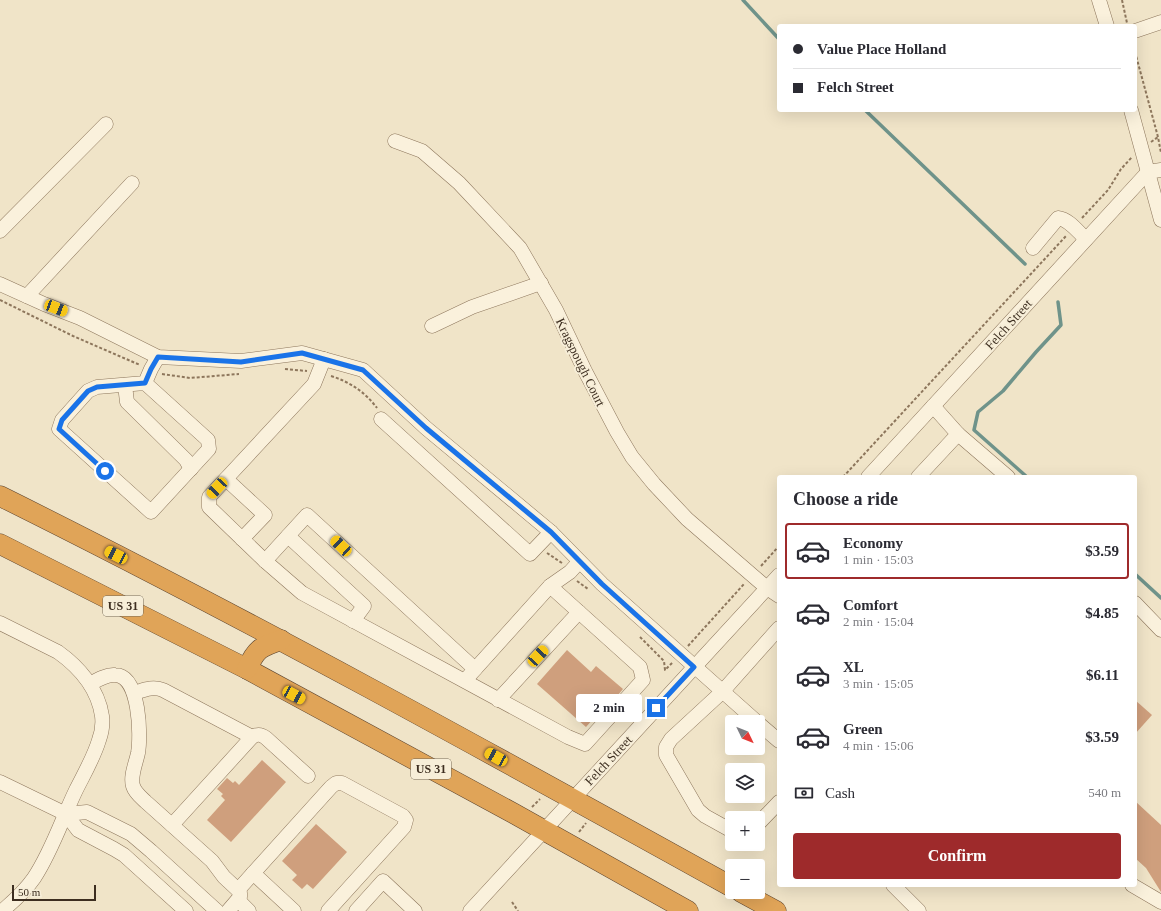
<!DOCTYPE html>
<meta charset="utf-8">
<style>
:root{--surface:#fff;--page:#f2f2f3;--text:#2b2b33;--muted:#7c7c81;--line:#e1e1e2;--accent:#9e2a2b}
body{margin:0;font-family:Georgia,serif;background:var(--page);color:var(--text);height:100vh;display:flex;flex-direction:column;font-size:15px;white-space:nowrap}
*{box-sizing:border-box;margin:0}
p{font-size:13px;color:var(--muted)}
.icon{flex:none;width:22px;height:22px;fill:none;stroke:currentColor;stroke-width:2;stroke-linecap:round;stroke-linejoin:round}
.map{position:relative;flex:1;overflow:hidden}
.drawer{position:absolute;left:777px;top:475px;width:360px;height:412px;display:flex;flex-direction:column;background:var(--surface);border-radius:4px;box-shadow:0 4px 16px #0002}
.drawer>*{flex:none}
.hud{position:absolute;left:777px;top:24px;width:360px;height:88px;border-radius:4px;box-shadow:0 4px 16px #0002;display:grid;align-content:center;height:88px;padding:0 16px;background:var(--surface)}
.needle{width:26px;rotate:133deg}
.controls{position:absolute;left:725px;top:715px;display:grid;gap:8px}
.controls a{display:grid;place-items:center;width:40px;height:40px;border-radius:4px;background:var(--surface);box-shadow:0 4px 16px #0002;font-size:20px}
.scale{position:absolute;left:12px;bottom:10px;width:84px;box-sizing:border-box;padding-left:4px;border:2px solid #3d2e20;border-top:0;font-size:11px;line-height:14px;white-space:nowrap;color:#3d2e20;-webkit-text-stroke:3px #f7eed8;paint-order:stroke}
.end{position:absolute;width:18px;height:18px;margin:-9px;border:5px solid #1a73e8;background:#fff;box-shadow:0 0 0 2px #fff}
.from{border-radius:50%}
.bubble{position:absolute;height:28px;border-radius:4px;background:var(--surface);box-shadow:0 4px 16px #0002;font-size:13px;font-weight:800;line-height:28px;text-align:center}
.car{position:absolute;width:12px;height:24px;margin:-12px -6px;border-radius:5px;box-shadow:0 0 3px 1px #0007;background:linear-gradient(#f5c518 24%,#345 0 40%,#f5c518 0 76%,#345 0 86%,#f5c518 0)}
.hud b{display:flex;align-items:center;gap:14px;height:38px;font-size:15px}
.hud b+b{border-top:1px solid var(--line)}
.hud i{width:10px;height:10px;background:var(--text)}
ul{padding:0;list-style:none}
li{display:flex;align-items:center;gap:12px;height:56px;margin:0 8px 6px;padding:0 8px;border:2px solid transparent;border-radius:4px}
li div{flex:1}
li b{display:block;font-size:15px}
li em{font-style:normal;font-weight:800}
li.current{border-color:var(--accent)}
li>.icon{width:36px;height:36px;stroke-width:1.5}
h2{padding:0 16px;font-size:18px;line-height:48px}
.pay{display:flex;align-items:center;gap:10px;height:44px;padding:0 16px;font-size:15px}
.pay p{margin-inline-start:auto}
.action{display:flex;gap:8px;margin-top:auto;padding:8px 16px}
.action a{flex:1;height:46px;border-radius:4px;background:var(--accent);color:#fff;font-size:16px;font-weight:800;line-height:46px;text-align:center}
.map>svg:first-child{display:block}
.lines{fill:none;stroke-linecap:round;stroke-linejoin:round}
.stream{stroke:#6f938a;stroke-width:3.5}
.building{fill:#cf9f7d}
.minor-casing{stroke:#8d765c;stroke-width:15}
.highway-casing{stroke:#5b4430;stroke-width:21}
.path{stroke:#8d765c;stroke-width:2;stroke-dasharray:3 2;stroke-linecap:butt}
.minor{stroke:#faf1dc;stroke-width:14}
.highway{stroke:#e0a458;stroke-width:20}
.route{stroke:#1a73e8;stroke-width:5}
.labels{text-anchor:middle;stroke-width:4;stroke-linejoin:round;paint-order:stroke}
.shield{fill:#f7eed8;stroke:#756857;stroke-width:1}
.shield-label{font-size:12px;font-weight:bold;fill:#3d2e20}
.street-label{font-size:13px;fill:#3d2e20;stroke:#f7eed8}
</style>
<div class="map">
<svg width="1161" height="911" viewBox="0 0 1161 911">
<rect width="100%" height="100%" fill="#f0e4c8"/>
<g class="lines">
<g class="stream">
<polyline points="743,0 779,39"/>
<polyline points="865,110 1025,264"/>
<polyline points="1027,477 974,430 978,412 1003,391 1036,352 1061,325 1058,302"/>
<polyline points="1135,574 1161,598"/>
</g>
</g>
<g class="building">
<polygon points="567,650 591,672 596,666 623,689 617,696 615,694 586,727 537,684"/>
<polygon points="1135,700 1152,715 1135,734"/>
<polygon points="262,760 286,782 231,842 207,820 225,800 221,796 223,794 217,789 227,778 233,783 235,781 239,785"/>
<polygon points="1135,801 1161,825 1161,892 1146,868 1135,858"/>
<polygon points="316,824 347,852 313,889 307,884 302,889 292,880 297,875 282,861"/>
</g>
<g class="lines">
<g class="minor-casing">
<g id="minor">
<polyline points="1099,0 1107,26"/>
<polyline points="1135,31 1161,22"/>
<polyline points="1131,110 1161,220"/>
<polyline points="395,141 422,151 459,183 520,248 556,310 585,371 617,432 632,457 654,484 687,519 767,588 779,596"/>
<polyline points="1148,172 1161,170"/>
<polyline points="0,231 106,124"/>
<path d="M 1033,248 L 1058,218 C 1069,219 1078,232 1086,239"/>
<polyline points="0,284 44,304 80,318 158,357 241,361 302,353 363,370 426,428 551,532 602,584 757,722"/>
<polyline points="27,296 132,183"/>
<polyline points="432,326 472,307 541,283"/>
<polyline points="324,359 314,384 209,497 209,507 265,561 302,593 568,737 585,744 643,680 640,667 550,586"/>
<polyline points="145,383 97,387 88,391 62,420 59,429 151,512 209,449 208,440 145,383 151,369 158,357"/>
<polyline points="125,385 127,402 186,460 191,469"/>
<polyline points="381,419 530,554 551,532"/>
<polyline points="958,434 1008,477"/>
<polyline points="868,477 1148,172"/>
<polyline points="918,477 958,434 933,406"/>
<polyline points="226,479 265,515 242,539"/>
<polyline points="288,536 364,606 353,621"/>
<polyline points="265,561 307,515 475,669"/>
<polyline points="1135,603 1161,630"/>
<path d="M 0,623 L 58,652 C 79,667 98,689 102,716 C 103,724 102,732 99,740 C 94,757 84,774 76,790 C 62,819 52,851 34,878 C 25,891 14,901 2,911"/>
<polyline points="468,677 550,586 570,572 579,562"/>
<path d="M 90,684 C 97,680 107,674 115,675 C 140,675 141,736 138,753 C 136,763 130,776 133,786 C 135,793 142,798 146,802 L 212,861 L 224,877 L 238,890 L 240,893 L 240,897 L 228,911"/>
<path d="M 134,693 C 144,690 152,686 163,690 L 252,737"/>
<polyline points="498,700 579,612"/>
<polyline points="758,723 779,741"/>
<polyline points="0,782 66,814 78,830 114,849 124,855 186,911"/>
<polyline points="66,814 87,812 131,834 151,851 217,911"/>
<polyline points="758,824 779,802"/>
<path d="M 172,825 L 252,737 C 257,734 261,734 266,738 L 308,776"/>
<polyline points="732,831 705,816 698,810 666,755 666,747 671,739 722,692 779,628"/>
<polyline points="253,873 294,911"/>
<polyline points="893,885 919,911"/>
<polyline points="1132,885 1161,902"/>
<polyline points="238,890 331,787 336,783 342,783 403,816 406,820 404,827 328,911"/>
<polyline points="238,900 249,911"/>
<polyline points="356,911 383,881 415,911"/>
<polyline points="470,911 779,575"/>
</g>
</g>
<g class="highway-casing">
<g id="highway">
<path d="M 0,496 C 248,619 490,753 732,887"/>
<polyline points="0,544 247,669 513,813 688,911"/>
<path d="M 247,669 C 256,649 260,647 281,640"/>
<polyline points="741,892 776,911"/>
</g>
</g>
<g class="path">
<polyline points="1122,0 1127,23"/>
<polyline points="1135,52 1158,137 1161,153"/>
<polyline points="1151,142 1158,137"/>
<polyline points="1082,218 1108,190 1121,169 1132,157"/>
<polyline points="0,300 73,336 140,365"/>
<polyline points="285,369 307,371"/>
<polyline points="162,374 190,378 239,374"/>
<path d="M 331,376 C 350,382 365,392 377,408"/>
<polyline points="843,477 1066,236"/>
<polyline points="547,553 562,563"/>
<polyline points="761,566 779,546"/>
<polyline points="577,581 588,589"/>
<polyline points="640,637 664,661 665,670 673,662"/>
<polyline points="688,646 744,584"/>
<polyline points="532,807 540,799"/>
<polyline points="579,832 586,823"/>
<polyline points="512,902 518,911"/>
</g>
<use href="#minor" class="minor"/>
<use href="#highway" class="highway"/>
</g>
<g class="lines">
<polyline class="route" points="105,471 59,429 62,420 88,391 97,387 145,383 151,369 158,357 241,362 302,353 363,370 426,428 551,532 602,584 694,667 656,708"/>
</g>
<g class="labels">
<g class="shield">
<rect x="103" y="596" width="40" height="20" rx="3"/>
<rect x="411" y="759" width="40" height="20" rx="3"/>
</g>
<g class="shield-label">
<text x="123" y="610">US 31</text>
<text x="431" y="773">US 31</text>
</g>
<g class="street-label">
<text transform="translate(1008 324) rotate(-48)" y="5">Felch Street</text>
<text transform="translate(581 362) rotate(64)" y="5">Kragspough Court</text>
<text transform="translate(608 760) rotate(-47)" y="5">Felch Street</text>
</g>
</g>
</svg>
<div class="controls">
<a><svg class="needle" viewBox="-14 -14 28 28"><path d="M0-13l5 13h-10z" fill="#e53935"/><path d="M0 13l5-13h-10z" fill="#7c7c81"/></svg></a>
<a><svg class="icon" aria-label="layers" viewBox="0 0 24 24"><path d="M12 4l9 5-9 5-9-5zM3 14l9 5 9-5"/></svg></a>
<a>+</a>
<a>−</a>
</div>
<div class="scale">50 m</div>
<i class="end from" style="left:105px;top:471px"></i>
<i class="end" style="left:656px;top:708px"></i>
<div class="bubble" style="left:576px;top:694px;width:66px">2 min</div>
<i class="car" style="left:56px;top:308px;rotate:111deg"></i>
<i class="car" style="left:217px;top:488px;rotate:223deg"></i>
<i class="car" style="left:341px;top:546px;rotate:313deg"></i>
<i class="car" style="left:116px;top:555px;rotate:297deg"></i>
<i class="car" style="left:538px;top:656px;rotate:43deg"></i>
<i class="car" style="left:294px;top:695px;rotate:118deg"></i>
<i class="car" style="left:496px;top:757px;rotate:299deg"></i>
<div class="hud">
<b><i class="from"></i>Value Place Holland</b>
<b><i></i>Felch Street</b>
</div>
<section class="drawer">
<h2>Choose a ride</h2>
<ul>
<li class="current"><svg class="icon" aria-label="car" viewBox="0 0 24 24"><path d="M5 17H2v-5l4-1 3-4h7l3 4 3 1v5h-3M9 17h6M6 11h13"/><circle cx="7" cy="17" r="2"/><circle cx="17" cy="17" r="2"/></svg><div><b>Economy</b><p>1 min · 15:03</p></div><em>$3.59</em></li>
<li><svg class="icon" aria-label="car" viewBox="0 0 24 24"><path d="M5 17H2v-5l4-1 3-4h7l3 4 3 1v5h-3M9 17h6M6 11h13"/><circle cx="7" cy="17" r="2"/><circle cx="17" cy="17" r="2"/></svg><div><b>Comfort</b><p>2 min · 15:04</p></div><em>$4.85</em></li>
<li><svg class="icon" aria-label="car" viewBox="0 0 24 24"><path d="M5 17H2v-5l4-1 3-4h7l3 4 3 1v5h-3M9 17h6M6 11h13"/><circle cx="7" cy="17" r="2"/><circle cx="17" cy="17" r="2"/></svg><div><b>XL</b><p>3 min · 15:05</p></div><em>$6.11</em></li>
<li><svg class="icon" aria-label="car" viewBox="0 0 24 24"><path d="M5 17H2v-5l4-1 3-4h7l3 4 3 1v5h-3M9 17h6M6 11h13"/><circle cx="7" cy="17" r="2"/><circle cx="17" cy="17" r="2"/></svg><div><b>Green</b><p>4 min · 15:06</p></div><em>$3.59</em></li>
</ul>
<div class="pay"><svg class="icon" aria-label="cash" viewBox="0 0 24 24"><path d="M3 7h18v10H3z"/><circle cx="12" cy="12" r="2"/></svg>Cash<p>540 m</p></div>
<div class="action"><a>Confirm</a></div>
</section>
</div>
